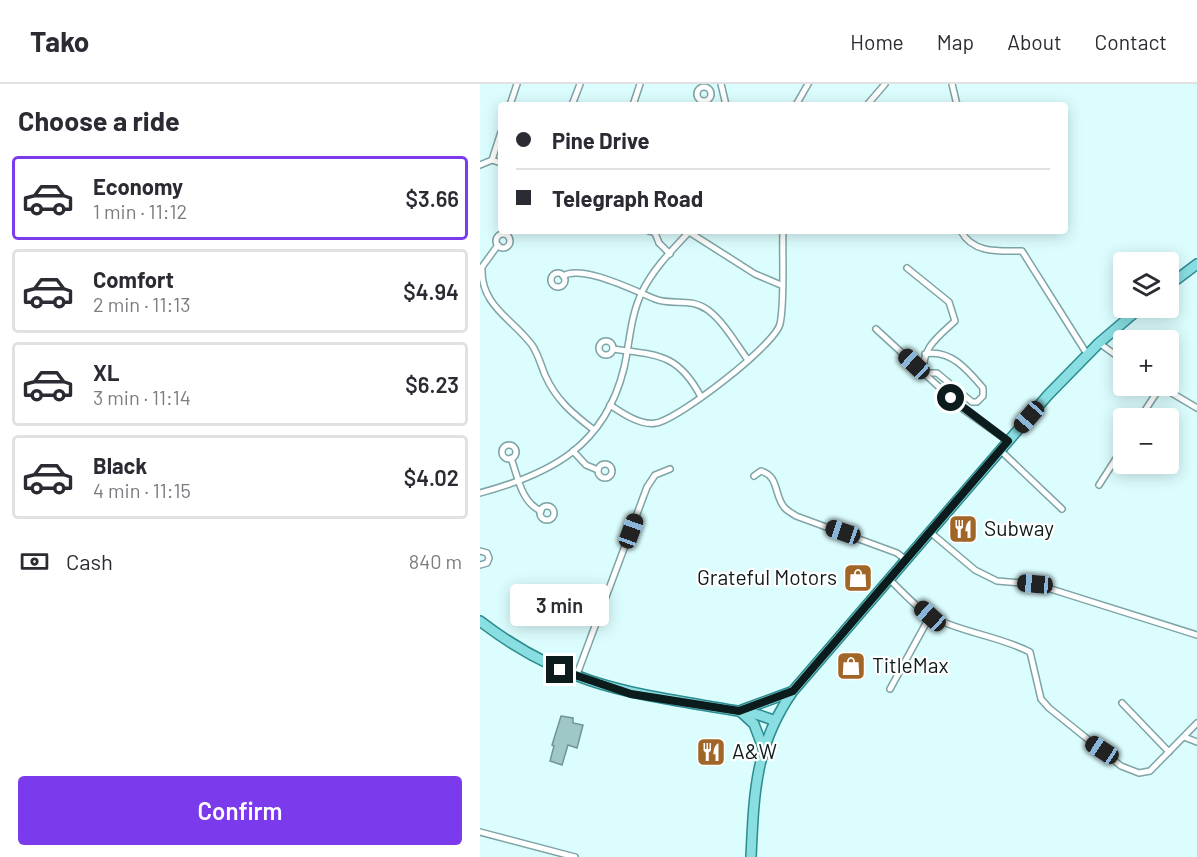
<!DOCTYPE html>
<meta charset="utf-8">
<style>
:root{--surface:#fff;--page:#f7f7f7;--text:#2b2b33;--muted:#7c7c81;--line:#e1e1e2;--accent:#7c3aed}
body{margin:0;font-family:Barlow,sans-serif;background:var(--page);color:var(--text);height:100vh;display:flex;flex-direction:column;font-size:22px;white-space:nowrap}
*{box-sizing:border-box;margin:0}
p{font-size:20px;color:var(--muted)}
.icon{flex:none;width:33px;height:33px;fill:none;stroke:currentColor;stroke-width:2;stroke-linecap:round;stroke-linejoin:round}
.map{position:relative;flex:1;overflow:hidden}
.details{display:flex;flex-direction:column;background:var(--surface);width:480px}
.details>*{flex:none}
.top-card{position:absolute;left:18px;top:18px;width:570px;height:132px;border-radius:6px;box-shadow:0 3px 15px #0003;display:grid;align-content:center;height:132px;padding:0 18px;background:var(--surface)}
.tools{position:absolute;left:633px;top:168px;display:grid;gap:12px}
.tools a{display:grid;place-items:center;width:66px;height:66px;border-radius:6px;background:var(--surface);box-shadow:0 3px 15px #0003;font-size:30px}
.end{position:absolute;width:27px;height:27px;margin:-14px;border:8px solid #0c1b1b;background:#fff;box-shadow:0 0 0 3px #fff}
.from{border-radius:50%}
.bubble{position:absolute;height:42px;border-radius:6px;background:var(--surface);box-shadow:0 3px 15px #0003;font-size:20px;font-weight:600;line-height:42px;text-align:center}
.car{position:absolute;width:18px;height:36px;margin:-18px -9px;border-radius:8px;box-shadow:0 0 4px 2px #0007;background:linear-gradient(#222 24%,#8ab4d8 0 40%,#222 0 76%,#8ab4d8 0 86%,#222 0)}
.top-card b{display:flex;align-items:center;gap:21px;height:57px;font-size:22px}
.top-card b+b{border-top:2px solid var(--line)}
.top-card i{width:15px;height:15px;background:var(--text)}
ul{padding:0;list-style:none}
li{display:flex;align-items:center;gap:18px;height:84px;margin:0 12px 9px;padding:0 6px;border:3px solid var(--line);border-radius:6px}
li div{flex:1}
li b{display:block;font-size:22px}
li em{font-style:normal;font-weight:600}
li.selected{border-color:var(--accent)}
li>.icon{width:54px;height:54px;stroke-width:1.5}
h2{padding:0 18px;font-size:27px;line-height:72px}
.pay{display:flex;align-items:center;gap:15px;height:66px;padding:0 18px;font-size:22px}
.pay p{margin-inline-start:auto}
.cta{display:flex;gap:12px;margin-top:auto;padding:12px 18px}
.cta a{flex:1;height:69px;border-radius:6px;background:var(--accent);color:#fff;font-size:24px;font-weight:600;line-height:69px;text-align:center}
header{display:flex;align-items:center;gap:36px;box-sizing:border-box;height:84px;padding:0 30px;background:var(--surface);border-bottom:2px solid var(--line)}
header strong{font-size:28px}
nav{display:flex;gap:33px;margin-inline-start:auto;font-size:21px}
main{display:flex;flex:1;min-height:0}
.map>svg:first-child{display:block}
.building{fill:#9fc7c8;stroke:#6f9596;stroke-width:1.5}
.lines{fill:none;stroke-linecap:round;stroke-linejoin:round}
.minor-casing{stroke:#7ea4a5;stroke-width:8}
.primary-casing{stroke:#2b8b8f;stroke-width:12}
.minor{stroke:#fff;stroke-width:5}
.primary{stroke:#89dee2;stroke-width:9}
.route{stroke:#0c1b1b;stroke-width:8}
.labels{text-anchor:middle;stroke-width:4.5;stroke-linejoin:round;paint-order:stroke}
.poi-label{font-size:21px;fill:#0c1b1b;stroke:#fff;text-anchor:start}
</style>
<header>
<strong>Tako</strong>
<nav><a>Home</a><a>Map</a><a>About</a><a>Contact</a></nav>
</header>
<main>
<section class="details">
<h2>Choose a ride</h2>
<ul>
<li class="selected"><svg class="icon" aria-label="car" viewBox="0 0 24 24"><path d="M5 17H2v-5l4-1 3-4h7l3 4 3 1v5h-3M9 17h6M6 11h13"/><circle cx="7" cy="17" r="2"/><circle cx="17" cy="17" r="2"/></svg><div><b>Economy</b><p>1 min · 11:12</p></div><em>$3.66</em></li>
<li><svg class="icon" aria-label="car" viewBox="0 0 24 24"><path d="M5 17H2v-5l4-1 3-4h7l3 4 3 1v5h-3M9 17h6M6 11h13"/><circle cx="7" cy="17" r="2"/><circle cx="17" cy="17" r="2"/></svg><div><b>Comfort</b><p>2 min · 11:13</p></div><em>$4.94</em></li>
<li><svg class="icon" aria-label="car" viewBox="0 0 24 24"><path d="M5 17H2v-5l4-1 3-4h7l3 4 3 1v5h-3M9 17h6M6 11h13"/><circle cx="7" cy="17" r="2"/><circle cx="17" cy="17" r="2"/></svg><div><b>XL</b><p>3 min · 11:14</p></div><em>$6.23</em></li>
<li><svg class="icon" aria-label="car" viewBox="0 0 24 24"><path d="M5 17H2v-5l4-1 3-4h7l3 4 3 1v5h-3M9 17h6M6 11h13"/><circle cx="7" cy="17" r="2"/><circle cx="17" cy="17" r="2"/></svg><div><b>Black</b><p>4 min · 11:15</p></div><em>$4.02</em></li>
</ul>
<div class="pay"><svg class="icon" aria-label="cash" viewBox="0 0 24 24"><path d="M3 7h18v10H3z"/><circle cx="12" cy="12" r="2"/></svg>Cash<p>840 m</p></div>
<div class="cta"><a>Confirm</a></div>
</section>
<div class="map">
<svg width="717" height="773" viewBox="0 0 717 773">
<rect width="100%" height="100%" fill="#dcfdfe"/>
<g class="building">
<polygon points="81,632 93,634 93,639 103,641 97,664 88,661 82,681 70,677 74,662 72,661"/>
<polygon points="222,657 242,664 240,676 219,671"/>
</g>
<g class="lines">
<g class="minor-casing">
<g id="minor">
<polyline points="241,0 246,21"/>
<polyline points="472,0 477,21"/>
<circle cx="224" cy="10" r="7"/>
<polyline points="30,21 37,0"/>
<polyline points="92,21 100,0"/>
<polyline points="153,21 160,0"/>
<polyline points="316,21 328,0"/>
<polyline points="387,21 405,0"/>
<polyline points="12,76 21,48"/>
<polyline points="0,81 12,76 21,79"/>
<polyline points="169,147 175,149 179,159 190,170"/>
<path d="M 481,147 C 493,170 520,167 542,167 L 607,270"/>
<polyline points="209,148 275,190 301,201"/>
<circle cx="23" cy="157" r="7"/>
<path d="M 18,161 L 2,183 C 0,222 33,235 52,261 C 58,270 61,281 65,291 C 76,316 93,330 114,346"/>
<path d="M 427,184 L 469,218 L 475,237 C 458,253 441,264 444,289 L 457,289 L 492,318 L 497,318 L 503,312 L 503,304 C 487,285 470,265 445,270"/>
<circle cx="78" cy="196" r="7"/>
<path d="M 83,192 C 102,180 155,207 175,215 C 193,222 210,213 228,226 C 244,238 256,260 268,276"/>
<polyline points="396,245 484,326 528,357"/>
<circle cx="126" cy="264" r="7"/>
<polyline points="619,259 644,277"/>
<path d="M 133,265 C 177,271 198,269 221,313"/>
<polyline points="680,302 717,324"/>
<path d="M 130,321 C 142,329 161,342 176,339 C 199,335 295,261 300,240 C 305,217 302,172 303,147"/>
<polyline points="660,334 681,302"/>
<circle cx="29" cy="368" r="7"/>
<polyline points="520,366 582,425"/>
<polyline points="93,367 106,381 118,386"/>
<path d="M 31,374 C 38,393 41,418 61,427"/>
<circle cx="125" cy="387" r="7"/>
<path d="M 274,392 L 281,387 C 299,392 294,411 304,423 C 307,427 312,429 316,432 L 417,469 L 426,476"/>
<polyline points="619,401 644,362"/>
<path d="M 0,409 C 71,390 125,362 144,284 C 150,258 150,233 162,208 C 173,185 192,166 210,147"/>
<circle cx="67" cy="429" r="7"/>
<polyline points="450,448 495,486 517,497 555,500 717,551"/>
<polyline points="0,467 7,469 9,474 7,479 0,481"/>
<path d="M 409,495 C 422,507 436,524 452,533 C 483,549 519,552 550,568 L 561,615 L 569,624 L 641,682 L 659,689 L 670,687 L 717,639"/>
<polyline points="96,593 167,403 175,391 190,385"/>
<polyline points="410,605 450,532"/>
<polyline points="642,619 689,668"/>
<polyline points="704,653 717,658"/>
<polyline points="0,748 95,773"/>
</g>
</g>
<g class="primary-casing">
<g id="primary">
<polyline points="688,202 717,180"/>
<path d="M 0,537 C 95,610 168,610 279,631 L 293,636"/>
<polyline points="262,626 311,608"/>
<polyline points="261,628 274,640 283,664"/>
<path d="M 271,773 C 274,709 275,661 313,607 L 568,311 L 619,259 L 660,224"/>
</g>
</g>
<use href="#minor" class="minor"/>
<use href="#primary" class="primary"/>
</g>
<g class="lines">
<polyline class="route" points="80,586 151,610 259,627 313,607 528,357 471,314"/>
</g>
<defs>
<g id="restaurant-square" transform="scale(1.5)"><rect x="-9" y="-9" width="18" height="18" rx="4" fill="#a16527" stroke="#fff"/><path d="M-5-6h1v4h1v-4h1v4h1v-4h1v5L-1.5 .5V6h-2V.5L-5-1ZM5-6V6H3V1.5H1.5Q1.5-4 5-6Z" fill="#fff"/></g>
<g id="shop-square" transform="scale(1.5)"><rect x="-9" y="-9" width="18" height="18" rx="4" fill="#a16527" stroke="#fff"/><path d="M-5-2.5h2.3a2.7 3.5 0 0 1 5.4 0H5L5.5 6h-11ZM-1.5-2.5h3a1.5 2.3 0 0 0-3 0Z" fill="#fff"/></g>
</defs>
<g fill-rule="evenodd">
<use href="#restaurant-square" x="483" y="445"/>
<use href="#shop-square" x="378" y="494"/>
<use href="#shop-square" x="371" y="582"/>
<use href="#restaurant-square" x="231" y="668"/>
</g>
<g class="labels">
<g class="poi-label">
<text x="504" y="452">Subway</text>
<text x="357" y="501" text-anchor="end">Grateful Motors</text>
<text x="392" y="589">TitleMax</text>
<text x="252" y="675">A&amp;W</text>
</g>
</g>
</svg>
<div class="tools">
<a><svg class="icon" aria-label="layers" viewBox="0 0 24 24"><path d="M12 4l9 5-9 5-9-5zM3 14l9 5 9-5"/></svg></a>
<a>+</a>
<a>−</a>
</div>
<i class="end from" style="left:471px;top:314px"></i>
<i class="end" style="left:80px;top:586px"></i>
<div class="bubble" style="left:30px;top:500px;width:99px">3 min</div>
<i class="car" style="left:434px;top:280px;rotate:313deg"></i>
<i class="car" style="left:549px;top:333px;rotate:221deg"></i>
<i class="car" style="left:151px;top:447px;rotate:20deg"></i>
<i class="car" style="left:363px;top:448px;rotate:289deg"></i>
<i class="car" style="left:555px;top:500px;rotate:275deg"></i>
<i class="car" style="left:450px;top:532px;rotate:312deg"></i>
<i class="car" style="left:622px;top:666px;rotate:303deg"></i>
<div class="top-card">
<b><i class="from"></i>Pine Drive</b>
<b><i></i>Telegraph Road</b>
</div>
</div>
</main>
